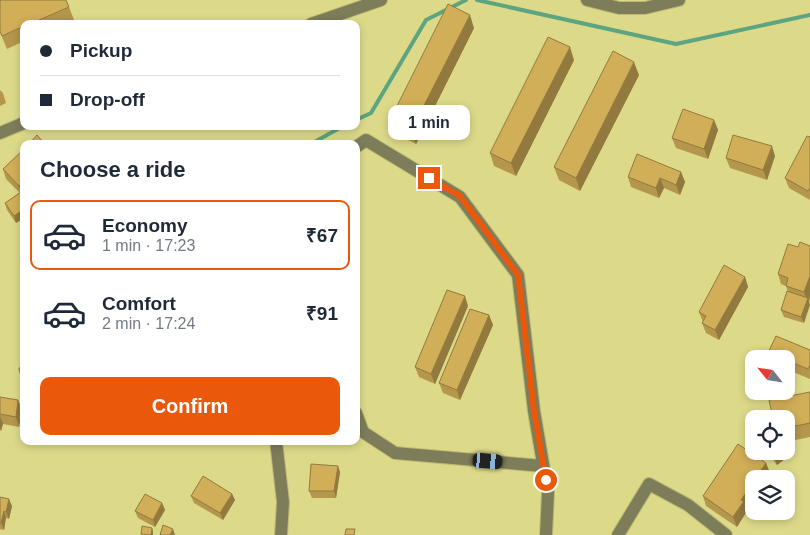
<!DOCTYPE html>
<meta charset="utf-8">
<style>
:root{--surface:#fff;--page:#f2f2f3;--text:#1f2937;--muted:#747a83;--line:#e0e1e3;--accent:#ea580c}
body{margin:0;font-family:Helvetica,sans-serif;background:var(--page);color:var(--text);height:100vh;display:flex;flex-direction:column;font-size:19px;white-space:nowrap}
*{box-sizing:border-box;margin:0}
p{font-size:16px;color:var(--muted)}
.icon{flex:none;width:28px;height:28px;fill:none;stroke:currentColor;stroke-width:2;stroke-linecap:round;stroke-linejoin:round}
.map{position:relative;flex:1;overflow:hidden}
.details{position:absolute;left:20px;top:140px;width:340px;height:305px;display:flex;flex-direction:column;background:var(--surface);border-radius:10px;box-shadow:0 2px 8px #0003}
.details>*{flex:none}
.top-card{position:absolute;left:20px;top:20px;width:340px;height:110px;border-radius:10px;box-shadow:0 2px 8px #0003;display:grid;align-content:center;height:110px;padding:0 20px;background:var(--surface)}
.needle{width:32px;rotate:300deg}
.tools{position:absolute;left:745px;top:350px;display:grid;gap:10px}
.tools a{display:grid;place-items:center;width:50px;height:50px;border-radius:10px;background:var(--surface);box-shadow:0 2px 8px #0003;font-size:25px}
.end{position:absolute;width:22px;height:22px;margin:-11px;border:6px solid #ea580c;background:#fff;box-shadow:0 0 0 2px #fff}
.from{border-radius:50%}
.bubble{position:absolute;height:35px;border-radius:10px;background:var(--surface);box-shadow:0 2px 8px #0003;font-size:16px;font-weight:700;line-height:35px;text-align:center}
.car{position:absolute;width:15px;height:30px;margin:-15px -8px;border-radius:6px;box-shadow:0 0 4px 1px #0007;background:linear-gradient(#222 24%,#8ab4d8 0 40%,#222 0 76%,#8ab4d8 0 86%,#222 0)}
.top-card b{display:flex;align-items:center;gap:18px;height:48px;font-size:19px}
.top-card b+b{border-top:1px solid var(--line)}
.top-card i{width:12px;height:12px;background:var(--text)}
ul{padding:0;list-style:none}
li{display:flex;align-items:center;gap:15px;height:70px;margin:0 10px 8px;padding:0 10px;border:2px solid transparent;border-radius:10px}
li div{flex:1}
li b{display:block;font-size:19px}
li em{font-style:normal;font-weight:700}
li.current{border-color:var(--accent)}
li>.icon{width:45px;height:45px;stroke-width:1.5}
h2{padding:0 20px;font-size:22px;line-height:60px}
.action{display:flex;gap:10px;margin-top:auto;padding:10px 20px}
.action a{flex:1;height:58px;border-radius:10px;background:var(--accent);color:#fff;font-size:20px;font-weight:700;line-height:58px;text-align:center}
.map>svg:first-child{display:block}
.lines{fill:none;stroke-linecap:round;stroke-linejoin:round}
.stream{stroke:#5ca580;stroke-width:4}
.minor-casing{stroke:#bcba73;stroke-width:14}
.minor{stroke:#7e7d5a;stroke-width:12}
.wall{fill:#b4964c}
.shaded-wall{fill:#927a3e}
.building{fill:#d1ae58;stroke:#927a3e}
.route{stroke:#ea580c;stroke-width:6}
</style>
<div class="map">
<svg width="810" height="535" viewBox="0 0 810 535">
<rect width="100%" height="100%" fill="#dcda89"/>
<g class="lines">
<g class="stream">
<polyline points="477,0 676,44 810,15"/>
<polyline points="356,120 371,113 426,20 466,0"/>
<polyline points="311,144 343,126"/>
</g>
<g class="minor-casing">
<g id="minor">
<polyline points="587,0 619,8 645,8 679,0"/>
<polyline points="311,24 381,0"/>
<polyline points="0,133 24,123"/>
<polyline points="356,147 366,140 460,197 518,275 534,411 548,493 546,535"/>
<polyline points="356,413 363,432 395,453 543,466"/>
<polyline points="276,441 283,502 281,535"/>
<polyline points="618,535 649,484 688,505 726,535"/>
</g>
</g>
<use href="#minor" class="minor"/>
</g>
<g class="wall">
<polygon points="0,0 69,7 74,20 65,24 24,24 24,41 7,49 0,32"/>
<polygon points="474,28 416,144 394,133 390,120"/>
<polygon points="574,60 516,176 494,166 490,153"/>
<polygon points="639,75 580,191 559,180 554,167"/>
<polygon points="0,90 3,93 6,103 0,106"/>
<polygon points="714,120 718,130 708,159 676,148 672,138"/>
<polygon points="810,137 810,200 789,188 785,178"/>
<polygon points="24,149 24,218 16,223 7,210 5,203 20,193 6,179 3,169"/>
<polygon points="775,156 767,180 730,168 726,158"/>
<polygon points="681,172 685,182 680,195 664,188 659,198 631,187 628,177"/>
<polygon points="810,246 810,297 804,323 784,317 781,310 788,292 786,286 781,284 778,274 798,247"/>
<polygon points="745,277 748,287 719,340 706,333 702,323 703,322 699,312"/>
<polygon points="468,306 435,384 419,377 415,367"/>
<polygon points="489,315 493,325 460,400 443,393 439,383"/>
<polygon points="810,350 810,379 786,369 786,359 771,359 768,353"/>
<polygon points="810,392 810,437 786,442 786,419"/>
<polygon points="0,397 18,400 22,410 19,427 3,424 1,431 0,430"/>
<polygon points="766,451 784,451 786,458 777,465"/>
<polygon points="766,463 770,473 746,508 747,511 737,527 706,506 703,496"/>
<polygon points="340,472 336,498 312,498 309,491"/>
<polygon points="232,494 235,500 223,520 194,503 191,496"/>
<polygon points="0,497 12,506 9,519 6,518 4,530 0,529"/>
<polygon points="162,503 165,510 155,527 138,518 135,511"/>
</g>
<g class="shaded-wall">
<polygon points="470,15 474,28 416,144 411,131"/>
<polygon points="570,47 574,60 516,176 511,163"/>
<polygon points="634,62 639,75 580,191 576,178"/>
<polygon points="714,120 718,130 708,159 704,149"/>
<polygon points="772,146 775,156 767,180 763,170"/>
<polygon points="681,172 685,182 680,195 676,185"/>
<polygon points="660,178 664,188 659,198 656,188"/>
<polygon points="24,181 24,195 23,196 19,186"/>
<polygon points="24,209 24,218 16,223 14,216"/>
<polygon points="810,276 810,297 809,301 810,305 804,323 801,317 807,300 804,292"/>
<polygon points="745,277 748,287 719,340 715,330"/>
<polygon points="465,296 468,306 435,384 431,374"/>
<polygon points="489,315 493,325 460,400 457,390"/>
<polygon points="18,400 22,410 19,427 16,417"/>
<polygon points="0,416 3,424 1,431 0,427"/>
<polygon points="783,451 786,458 777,465 775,458"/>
<polygon points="766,463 770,473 766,479 755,479"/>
<polygon points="338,466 340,472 336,498 334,491"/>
<polygon points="754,481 754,496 746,508 747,511 737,527 733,517 741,500"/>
<polygon points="232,494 235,500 223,520 220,513"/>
<polygon points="9,499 12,506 9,519 6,512"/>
<polygon points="162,503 165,510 155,527 153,520"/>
<polygon points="4,511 6,518 4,530 1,523"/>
<polygon points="152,528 153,531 153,535 151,535"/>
<polygon points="173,529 175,535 170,535"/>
</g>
<g class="building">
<polygon points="0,0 66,0 69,7 30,24 24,24 24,26 2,36 0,31"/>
<polygon points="448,4 470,15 411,131 390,120"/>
<polygon points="548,37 570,47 511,163 490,153"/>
<polygon points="613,51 634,62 576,178 554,167"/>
<polygon points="683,109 714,120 704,149 672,138"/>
<polygon points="37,135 45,144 29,144"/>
<polygon points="733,135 772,146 763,170 726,158"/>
<polygon points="807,136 810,137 810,188 808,191 785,178"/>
<polygon points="24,149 24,181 19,186 3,169"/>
<polygon points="637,154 681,172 676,185 660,178 656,188 628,177"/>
<polygon points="24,190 24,209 14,216 5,203"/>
<polygon points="800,242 810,246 810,276 804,292 786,286 788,278 778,274 788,244 798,247"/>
<polygon points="724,265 745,277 715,330 702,323 706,316 699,312"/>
<polygon points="447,290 465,296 431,374 415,367"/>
<polygon points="787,291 808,298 801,317 781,310"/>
<polygon points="470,309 489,315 457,390 439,383"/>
<polygon points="776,336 810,350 810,365 808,369 786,360 786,359 782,359 768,353"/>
<polygon points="24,367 24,391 19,368"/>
<polygon points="810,392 810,423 786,428 786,419 773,419 769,400"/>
<polygon points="0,397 18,400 16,417 0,414"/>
<polygon points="738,444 766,463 755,479 754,479 754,481 741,500 744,501 733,517 703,496"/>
<polygon points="769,451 783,451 775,458"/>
<polygon points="311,464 338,466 334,491 309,491"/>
<polygon points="203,476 232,494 220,513 191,496"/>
<polygon points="145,494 162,503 153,520 135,511"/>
<polygon points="0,497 9,499 6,512 4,511 1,523 0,523"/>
<polygon points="163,525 173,529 170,535 160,535"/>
<polygon points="142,526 152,528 151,535 141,534"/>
<polygon points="346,529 355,529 354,535 345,535"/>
</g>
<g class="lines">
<polyline class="route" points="429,178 460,196 518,275 534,411 546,480"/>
</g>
</svg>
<div class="tools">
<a><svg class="needle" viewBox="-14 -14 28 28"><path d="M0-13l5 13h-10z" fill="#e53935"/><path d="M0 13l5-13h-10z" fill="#747a83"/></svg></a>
<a><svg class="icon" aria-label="locate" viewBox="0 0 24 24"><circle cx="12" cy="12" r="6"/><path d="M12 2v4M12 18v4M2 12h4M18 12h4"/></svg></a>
<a><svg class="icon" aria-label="layers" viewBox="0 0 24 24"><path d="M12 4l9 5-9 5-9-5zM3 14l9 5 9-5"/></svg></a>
</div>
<i class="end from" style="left:546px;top:480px"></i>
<i class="end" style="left:429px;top:178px"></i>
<div class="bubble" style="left:388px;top:105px;width:82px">1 min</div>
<i class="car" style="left:488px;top:461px;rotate:95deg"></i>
<div class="top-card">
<b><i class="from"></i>Pickup</b>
<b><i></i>Drop-off</b>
</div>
<section class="details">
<h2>Choose a ride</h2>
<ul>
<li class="current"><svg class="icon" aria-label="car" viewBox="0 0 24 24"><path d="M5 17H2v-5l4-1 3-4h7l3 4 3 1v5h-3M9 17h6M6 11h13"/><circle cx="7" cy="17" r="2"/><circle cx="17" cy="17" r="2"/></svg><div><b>Economy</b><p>1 min · 17:23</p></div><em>₹67</em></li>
<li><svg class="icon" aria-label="car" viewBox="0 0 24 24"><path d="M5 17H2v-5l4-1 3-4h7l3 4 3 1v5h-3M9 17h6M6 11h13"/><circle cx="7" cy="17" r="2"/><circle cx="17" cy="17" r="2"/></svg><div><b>Comfort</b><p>2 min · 17:24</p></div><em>₹91</em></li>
</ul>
<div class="action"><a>Confirm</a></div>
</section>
</div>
